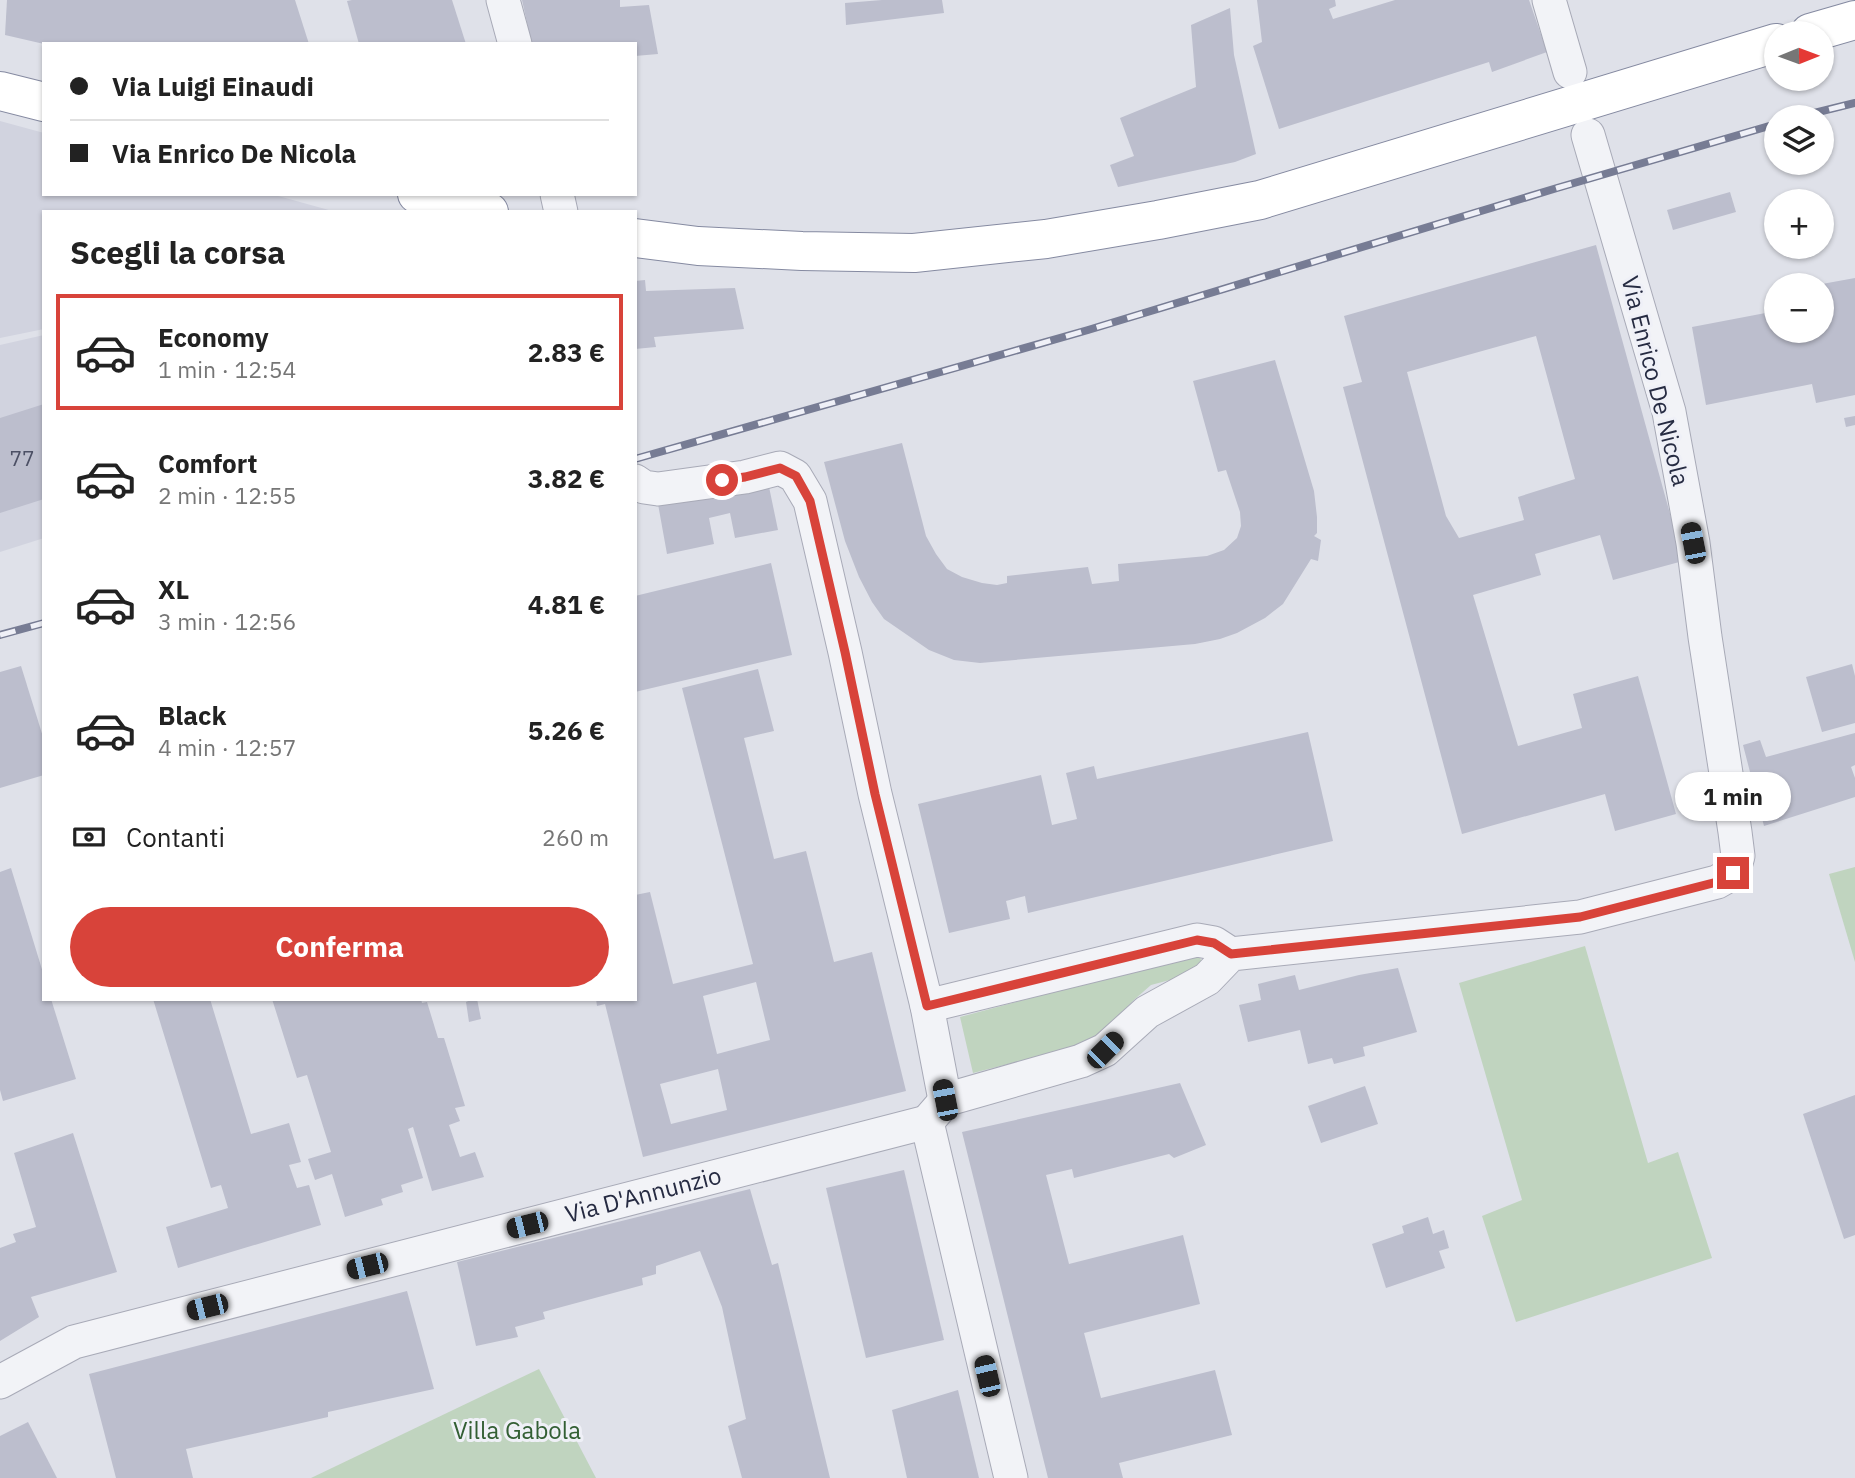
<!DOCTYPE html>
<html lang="it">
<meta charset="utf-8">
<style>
:root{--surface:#fff;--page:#f6f6f6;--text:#222;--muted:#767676;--line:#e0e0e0;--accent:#d8433a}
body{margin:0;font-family:"IBM Plex Sans",sans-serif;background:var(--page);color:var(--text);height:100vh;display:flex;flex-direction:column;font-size:26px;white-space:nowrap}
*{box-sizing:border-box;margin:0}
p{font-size:23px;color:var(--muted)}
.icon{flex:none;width:38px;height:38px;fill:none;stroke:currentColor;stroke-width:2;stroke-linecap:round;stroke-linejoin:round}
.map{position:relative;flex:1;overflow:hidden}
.side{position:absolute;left:42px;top:210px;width:595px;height:791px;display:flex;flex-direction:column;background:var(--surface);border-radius:0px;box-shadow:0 2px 5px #0004}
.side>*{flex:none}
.top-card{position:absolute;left:42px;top:42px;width:595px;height:154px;border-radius:0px;box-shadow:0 2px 5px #0004;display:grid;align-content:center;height:154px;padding:0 28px;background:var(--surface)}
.needle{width:46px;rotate:89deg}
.controls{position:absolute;left:1764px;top:21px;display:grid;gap:14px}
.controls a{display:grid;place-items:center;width:70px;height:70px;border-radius:50%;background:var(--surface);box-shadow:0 2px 5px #0004;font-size:35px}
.end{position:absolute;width:32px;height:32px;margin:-16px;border:9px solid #d8433a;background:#fff;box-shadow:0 0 0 4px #fff}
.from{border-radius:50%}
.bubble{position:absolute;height:49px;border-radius:24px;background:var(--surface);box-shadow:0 2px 5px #0004;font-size:23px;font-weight:700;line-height:49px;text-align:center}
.car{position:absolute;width:21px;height:42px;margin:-21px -10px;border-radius:9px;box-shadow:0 0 5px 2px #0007;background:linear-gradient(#222 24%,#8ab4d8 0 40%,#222 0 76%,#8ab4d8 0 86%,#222 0)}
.top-card b{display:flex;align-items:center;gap:24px;height:66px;font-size:26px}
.top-card b+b{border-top:2px solid var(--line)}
.top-card i{width:18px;height:18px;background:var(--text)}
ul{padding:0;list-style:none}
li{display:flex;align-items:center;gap:21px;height:116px;margin:0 14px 10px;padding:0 14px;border:4px solid transparent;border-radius:0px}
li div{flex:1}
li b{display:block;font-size:26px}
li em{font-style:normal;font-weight:700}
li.current{border-color:var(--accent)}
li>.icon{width:63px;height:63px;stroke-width:1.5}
h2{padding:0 28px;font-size:32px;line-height:84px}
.pay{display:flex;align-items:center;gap:18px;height:77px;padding:0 28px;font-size:26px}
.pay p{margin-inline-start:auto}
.primary-button{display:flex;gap:14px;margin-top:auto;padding:14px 28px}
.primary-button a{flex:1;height:80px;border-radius:42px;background:var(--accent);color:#fff;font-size:28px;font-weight:700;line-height:80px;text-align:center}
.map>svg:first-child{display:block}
.built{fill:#d1d3df}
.green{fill:#c0d4bf}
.building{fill:#bcbecd;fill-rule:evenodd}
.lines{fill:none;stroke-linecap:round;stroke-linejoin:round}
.minor-casing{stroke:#a8aab7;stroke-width:35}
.trunk-casing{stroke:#858aa1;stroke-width:40}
.minor{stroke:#f2f3f7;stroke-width:33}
.trunk{stroke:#fff;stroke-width:38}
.rail-casing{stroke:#777c94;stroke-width:8}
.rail{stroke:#eff0f7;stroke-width:5;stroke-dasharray:16;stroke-linecap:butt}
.route{stroke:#d8433a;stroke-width:9}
.labels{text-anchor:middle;stroke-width:6;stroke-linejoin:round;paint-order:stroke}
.number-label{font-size:21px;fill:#4c5065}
.street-label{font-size:24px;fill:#262b42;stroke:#eff0f7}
.park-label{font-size:24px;fill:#335f34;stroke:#eff0f7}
</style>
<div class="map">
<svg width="1855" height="1478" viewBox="0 0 1855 1478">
<rect width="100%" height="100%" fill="#dfe1e9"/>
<g class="built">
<polygon points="0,121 44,133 44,194 271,194 336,212 44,212 44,329 0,338"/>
<polygon points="44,335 44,538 0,552 0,345"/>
</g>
<g class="green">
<polygon points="1855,867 1855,962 1829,874"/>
<polygon points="1585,946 1648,1163 1678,1152 1712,1258 1516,1322 1482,1216 1522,1200 1459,983"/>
<polygon points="1196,954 1200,957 1203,967 1200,972 1151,985 1135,999 1103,1031 1078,1046 973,1073 960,1017"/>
<polygon points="539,1369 596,1478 311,1478"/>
</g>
<g class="building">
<polygon points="7,0 295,0 309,44 44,44 5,35"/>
<polygon points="352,0 452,0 466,44 359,44 347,1"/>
<polygon points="522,0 620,0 620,7 649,5 658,54 635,56 635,44 525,44 521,30 528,27"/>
<polygon points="882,0 942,0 944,13 846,25 845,3"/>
<polygon points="1257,0 1335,0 1336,6 1329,9 1333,19 1395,0 1529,0 1547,52 1492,72 1489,62 1279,129 1253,46 1262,42"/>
<polygon points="1230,8 1234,55 1256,154 1235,162 1118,187 1110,165 1134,156 1120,118 1196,87 1191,25"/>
<polygon points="1730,192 1736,212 1673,230 1667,210"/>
<path d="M 1596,245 L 1683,561 L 1613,580 L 1600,535 L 1535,554 L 1541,575 L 1473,595 L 1518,746 L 1582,728 L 1573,694 L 1638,676 L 1676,814 L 1615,831 L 1605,794 L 1462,834 L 1343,387 L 1362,382 L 1344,316 ZM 1536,336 L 1575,479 L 1518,497 L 1524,520 L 1459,538 L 1446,516 L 1407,372 Z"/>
<polygon points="1855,278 1855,395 1816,403 1812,384 1706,405 1692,327 1776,311 1776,331 1822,331 1822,284"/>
<polygon points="645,280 646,291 735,288 744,329 654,337 656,347 635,349 635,281"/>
<polygon points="1275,360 1314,491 1317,517 1317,533 1314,536 1321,540 1318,561 1311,559 1283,604 1265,618 1237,633 1220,639 1195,644 980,663 954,660 929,650 884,619 872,602 859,577 845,541 824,462 902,443 926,536 936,554 947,569 962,577 982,583 997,585 1007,583 1007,576 1088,567 1092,584 1119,581 1118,564 1207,556 1224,550 1237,538 1241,526 1240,512 1226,470 1218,472 1193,381"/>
<polygon points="44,404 44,499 0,513 0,418"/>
<polygon points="1855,416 1855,425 1846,427 1844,418"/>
<polygon points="768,482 778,530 735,538 730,513 709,518 714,544 667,554 658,504"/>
<polygon points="771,563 792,655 635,692 635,596"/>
<polygon points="1852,664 1855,676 1855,723 1822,732 1806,677"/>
<polygon points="21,666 44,740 44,775 0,788 0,672"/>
<path d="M 758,669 L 774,731 L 744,738 L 774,859 L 806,851 L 834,962 L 872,952 L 906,1091 L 643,1157 L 605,1004 L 597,1006 L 596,999 L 635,999 L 635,895 L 650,892 L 673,984 L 753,964 L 682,688 ZM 756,982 L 770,1040 L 717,1054 L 703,996 ZM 718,1069 L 727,1110 L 671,1124 L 660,1084 Z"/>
<polygon points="1308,732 1333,841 1028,913 1025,896 1006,901 1010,919 949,933 918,804 1041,775 1052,825 1077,819 1066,773 1094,766 1097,779"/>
<polygon points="1855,733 1855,765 1851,767 1855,778 1855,797 1764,826 1743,745 1760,740 1766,757"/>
<polygon points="11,868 44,976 44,999 51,999 76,1079 3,1101 0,1090 0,872"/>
<polygon points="1398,968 1417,1032 1363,1047 1365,1056 1334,1064 1332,1058 1308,1064 1300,1030 1248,1042 1239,1005 1261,1000 1258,984 1295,975 1299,990 1359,975"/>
<polygon points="153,999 210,999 251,1134 289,1123 301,1162 289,1165 297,1188 309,1185 321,1225 178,1268 166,1227 228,1208 221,1185 211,1188"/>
<polygon points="272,999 421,999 422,1003 427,1002 438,1038 444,1038 465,1106 455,1108 460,1121 449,1125 460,1157 475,1152 484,1177 432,1191 413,1127 408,1129 423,1178 401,1185 403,1192 381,1199 383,1205 345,1217 332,1174 315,1180 308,1159 331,1152 307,1075 297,1078"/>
<polygon points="473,999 477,999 481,1019 469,1022 466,1002"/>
<polygon points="1180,1083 1206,1145 1174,1158 1169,1154 1074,1178 1072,1169 1046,1175 1069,1264 1183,1235 1200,1304 1084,1333 1101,1398 1215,1370 1232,1435 1119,1463 1123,1478 1048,1478 962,1132"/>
<polygon points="1365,1086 1378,1124 1321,1143 1308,1106"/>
<polygon points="1855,1095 1855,1235 1844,1239 1803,1114"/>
<polygon points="73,1133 117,1272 31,1297 39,1317 0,1341 0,1248 16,1242 13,1234 36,1227 14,1153"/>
<polygon points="904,1170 944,1340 866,1358 826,1188"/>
<polygon points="750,1189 772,1265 778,1263 830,1478 742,1478 728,1426 746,1419 722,1307 700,1251 656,1266 656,1274 642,1278 643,1285 543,1312 545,1319 515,1327 518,1337 476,1346 457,1262"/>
<polygon points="1428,1217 1433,1234 1444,1230 1449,1248 1439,1251 1445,1268 1386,1288 1372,1244 1404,1233 1402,1226"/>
<polygon points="407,1291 434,1389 328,1412 328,1417 186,1449 193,1478 116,1478 89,1374"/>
<polygon points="958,1390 979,1478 907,1478 892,1410"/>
<polygon points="28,1422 57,1478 0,1478 0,1436"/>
</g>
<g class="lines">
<g class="minor-casing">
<g id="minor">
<polyline points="503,0 515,44"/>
<polyline points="1549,0 1570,72"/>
<polyline points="557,194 561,212"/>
<polyline points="635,481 644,487 658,489 745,477 780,468 795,476 810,501 845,652 875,794 927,1006 945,1100"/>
<polyline points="927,1006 1197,940 1214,943 1231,954"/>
<polyline points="945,1100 1081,1061 1105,1050 1147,1012 1207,979 1231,954 1580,917 1717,882 1733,873 1738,856 1735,832 1705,637 1693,543 1669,412 1588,135"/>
<polyline points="940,1107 927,1122 1011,1478"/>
<path id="s1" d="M 0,1382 L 74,1342 L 927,1122"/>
</g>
</g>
<g class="trunk-casing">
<g id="trunk">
<polyline points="1810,33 1855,20"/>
<polyline points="0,91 44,102"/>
<polyline points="417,194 489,212"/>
<polyline points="635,238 698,246 802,251 914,253 1046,239 1158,220 1260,200 1776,43"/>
</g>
</g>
<use href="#minor" class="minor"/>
<use href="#trunk" class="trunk"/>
<g class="rail-casing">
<g id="rail">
<polyline points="1798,117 1855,103"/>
<polyline points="635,459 1088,330 1557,188 1776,124"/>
<polyline points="0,635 44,623"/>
</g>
</g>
<use href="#rail" class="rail"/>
</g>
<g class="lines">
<polyline class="route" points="722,480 745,477 780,468 796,476 810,501 845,652 875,794 927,1006 1197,940 1214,943 1231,954 1580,917 1717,882 1733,873"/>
</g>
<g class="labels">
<g class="number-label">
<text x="22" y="466">77</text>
</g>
<g class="street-label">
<text transform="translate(1655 381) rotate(76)" y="8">Via Enrico De Nicola</text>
<text dy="8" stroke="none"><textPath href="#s1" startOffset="672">Via D'Annunzio</textPath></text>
</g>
<g class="park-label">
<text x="517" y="1439">Villa Gabola</text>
</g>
</g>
</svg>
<div class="controls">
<a><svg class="needle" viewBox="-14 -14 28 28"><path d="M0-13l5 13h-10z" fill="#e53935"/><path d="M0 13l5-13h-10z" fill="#767676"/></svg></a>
<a><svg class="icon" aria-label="layers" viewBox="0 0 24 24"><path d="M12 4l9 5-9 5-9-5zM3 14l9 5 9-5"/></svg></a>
<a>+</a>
<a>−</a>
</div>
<i class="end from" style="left:722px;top:480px"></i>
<i class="end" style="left:1733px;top:873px"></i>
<div class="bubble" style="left:1675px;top:772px;width:116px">1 min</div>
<i class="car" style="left:1693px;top:543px;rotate:349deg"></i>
<i class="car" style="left:1105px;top:1050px;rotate:45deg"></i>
<i class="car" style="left:945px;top:1100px;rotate:349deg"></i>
<i class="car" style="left:527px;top:1225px;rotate:256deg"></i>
<i class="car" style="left:367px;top:1266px;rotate:256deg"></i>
<i class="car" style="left:207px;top:1307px;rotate:256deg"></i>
<i class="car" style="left:987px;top:1376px;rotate:347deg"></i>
<div class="top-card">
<b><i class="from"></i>Via Luigi Einaudi</b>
<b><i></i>Via Enrico De Nicola</b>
</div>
<section class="side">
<h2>Scegli la corsa</h2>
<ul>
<li class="current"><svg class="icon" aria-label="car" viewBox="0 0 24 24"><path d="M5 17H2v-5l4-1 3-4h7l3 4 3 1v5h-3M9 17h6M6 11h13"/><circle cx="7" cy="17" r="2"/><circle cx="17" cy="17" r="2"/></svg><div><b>Economy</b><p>1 min · 12:54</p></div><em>2.83 €</em></li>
<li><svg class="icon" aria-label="car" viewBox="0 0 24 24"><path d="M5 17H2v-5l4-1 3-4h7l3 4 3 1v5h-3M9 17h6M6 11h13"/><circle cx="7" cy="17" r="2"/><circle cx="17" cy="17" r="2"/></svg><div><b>Comfort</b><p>2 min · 12:55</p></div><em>3.82 €</em></li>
<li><svg class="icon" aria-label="car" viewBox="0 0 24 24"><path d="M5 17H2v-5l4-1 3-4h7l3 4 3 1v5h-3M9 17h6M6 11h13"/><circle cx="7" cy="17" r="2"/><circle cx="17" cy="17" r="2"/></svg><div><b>XL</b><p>3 min · 12:56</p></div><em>4.81 €</em></li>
<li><svg class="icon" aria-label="car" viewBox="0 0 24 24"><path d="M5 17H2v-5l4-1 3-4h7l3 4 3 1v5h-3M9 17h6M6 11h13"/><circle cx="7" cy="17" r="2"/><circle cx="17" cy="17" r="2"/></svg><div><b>Black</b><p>4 min · 12:57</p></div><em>5.26 €</em></li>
</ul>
<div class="pay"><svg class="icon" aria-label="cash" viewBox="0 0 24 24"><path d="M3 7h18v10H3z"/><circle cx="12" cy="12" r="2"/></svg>Contanti<p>260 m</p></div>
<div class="primary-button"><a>Conferma</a></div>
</section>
</div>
